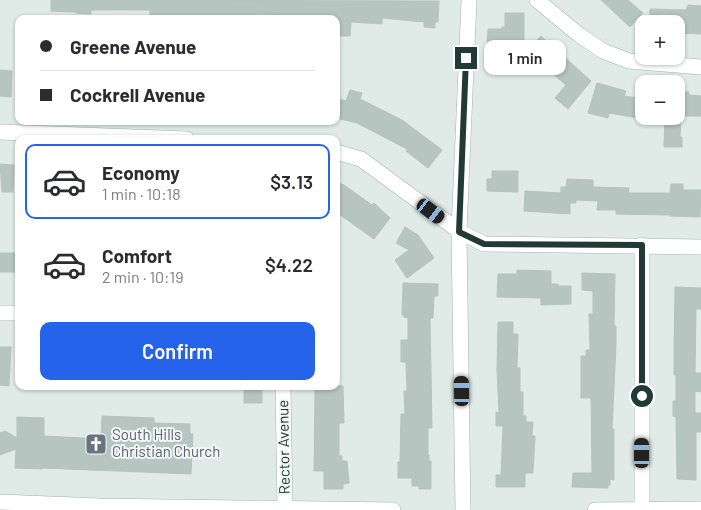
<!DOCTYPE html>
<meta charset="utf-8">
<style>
:root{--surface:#fff;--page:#f7f7f7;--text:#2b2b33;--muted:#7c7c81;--line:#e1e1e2;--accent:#2563eb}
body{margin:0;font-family:Barlow,sans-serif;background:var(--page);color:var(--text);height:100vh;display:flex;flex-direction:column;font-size:19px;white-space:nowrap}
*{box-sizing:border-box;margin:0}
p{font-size:16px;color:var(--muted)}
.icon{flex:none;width:28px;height:28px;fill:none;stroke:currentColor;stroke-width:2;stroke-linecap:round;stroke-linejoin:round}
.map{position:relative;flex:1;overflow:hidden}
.drawer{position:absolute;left:15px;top:135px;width:325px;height:255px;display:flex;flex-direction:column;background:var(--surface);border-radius:10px;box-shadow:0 1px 4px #0004}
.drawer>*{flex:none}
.banner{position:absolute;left:15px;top:15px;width:325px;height:110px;border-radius:10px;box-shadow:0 1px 4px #0004;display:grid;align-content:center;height:110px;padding:0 25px;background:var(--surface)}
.controls{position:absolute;left:635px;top:15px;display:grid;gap:10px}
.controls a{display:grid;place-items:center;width:50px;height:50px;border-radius:10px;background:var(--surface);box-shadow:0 1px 4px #0004;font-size:25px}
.end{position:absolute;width:22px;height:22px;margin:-11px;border:6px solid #223a34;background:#fff;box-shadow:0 0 0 2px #fff}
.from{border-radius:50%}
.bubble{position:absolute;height:35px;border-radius:10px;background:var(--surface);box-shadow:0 1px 4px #0004;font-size:16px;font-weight:600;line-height:35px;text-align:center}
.car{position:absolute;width:15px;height:30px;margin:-15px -8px;border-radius:6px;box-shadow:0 0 4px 1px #0007;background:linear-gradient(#222 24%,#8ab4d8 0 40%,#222 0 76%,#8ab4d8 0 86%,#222 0)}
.banner b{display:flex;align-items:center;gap:18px;height:48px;font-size:19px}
.banner b+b{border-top:1px solid var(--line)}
.banner i{width:12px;height:12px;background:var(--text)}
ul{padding:9px 0 0;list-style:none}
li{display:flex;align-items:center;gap:15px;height:75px;margin:0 10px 8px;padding:0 15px;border:2px solid transparent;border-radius:10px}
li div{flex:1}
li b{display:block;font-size:19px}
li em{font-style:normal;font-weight:600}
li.on{border-color:var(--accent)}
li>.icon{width:45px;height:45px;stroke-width:1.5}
.button{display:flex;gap:10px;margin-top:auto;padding:10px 25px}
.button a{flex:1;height:58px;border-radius:10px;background:var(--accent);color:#fff;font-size:20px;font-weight:600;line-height:58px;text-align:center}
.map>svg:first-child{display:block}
.building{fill:#b6c5bf;stroke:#b3c4bd}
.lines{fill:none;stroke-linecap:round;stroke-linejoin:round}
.minor-casing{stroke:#a3b2ad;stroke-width:16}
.tertiary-casing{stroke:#a3b2ad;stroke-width:16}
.minor{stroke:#fff;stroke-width:15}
.tertiary{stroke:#fff;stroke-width:15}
.route{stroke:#223a34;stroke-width:6}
.labels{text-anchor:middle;stroke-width:4;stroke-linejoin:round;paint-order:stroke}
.worship-label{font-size:15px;fill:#5b616d;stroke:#f0f7f4;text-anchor:start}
.street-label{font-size:15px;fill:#223a34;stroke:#f0f7f4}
</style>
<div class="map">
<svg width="701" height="510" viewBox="0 0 701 510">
<rect width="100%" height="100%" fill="#e0eae6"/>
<g class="building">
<polygon points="51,0 439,1 438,22 435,22 435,28 424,27 424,22 382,18 382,24 351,22 350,36 336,36 336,19 297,18 297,15 256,14 256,18 207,15 207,19 162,19 150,17 150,10 91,10 91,14 76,13 76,12 51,11"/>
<polygon points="601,0 628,0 643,13 630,27"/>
<polygon points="688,5 701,6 701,34 676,33 676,24 649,24 650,9 686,10"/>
<polygon points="505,13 524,13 524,50 515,41 515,57 500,57 500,47 487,47 488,29 502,29 502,27 505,27"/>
<polygon points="541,36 591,81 568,109 555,98 566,85 546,68 545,69 526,52"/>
<polygon points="0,70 12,71 11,97 0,96"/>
<polygon points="597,83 626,91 624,96 644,99 644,119 609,113 608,118 588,113"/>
<polygon points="350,90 362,93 360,99 402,120 442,150 428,168 406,151 407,149 357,123 336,118 336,98 346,101"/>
<polygon points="676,92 689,92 689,95 701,96 701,116 676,116"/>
<polygon points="665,116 681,116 680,137 682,137 682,147 664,147"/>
<polygon points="0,164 14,165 13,192 2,192"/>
<polygon points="492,171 518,171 518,192 487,191 487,179 492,179"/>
<polygon points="567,179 593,180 593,187 629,188 628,193 670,193 671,184 683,184 683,190 701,190 700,217 670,216 670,215 616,214 616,210 597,210 598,201 576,200 576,203 570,203 570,214 524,211 525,191 561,193 561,187 566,187"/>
<polygon points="336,182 344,185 372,205 374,203 390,218 374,239 336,212"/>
<polygon points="405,227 418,235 434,258 407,278 395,260 409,250 396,243"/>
<rect x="0" y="253" width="19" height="19"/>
<polygon points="517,270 551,271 551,284 558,284 558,286 571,286 571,304 541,305 541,298 497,297 498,274 517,274"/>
<polygon points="582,273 615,274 614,326 616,326 616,345 612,429 614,429 614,480 610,479 610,485 608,485 608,488 572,487 573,473 592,473 591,398 581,398 581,356 586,356 586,350 590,350 589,314 593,314 593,291 582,290"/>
<polygon points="403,283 438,284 438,296 434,296 433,318 430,318 432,428 428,428 428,455 429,455 429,461 431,461 431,489 419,489 419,486 412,486 412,478 398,478 398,462 400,462 401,414 405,414 404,391 407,391 406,362 401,362 401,340 408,340 408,318 404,317 404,315 402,315"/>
<polygon points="675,287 701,288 701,309 696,309 695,373 701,373 701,392 695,391 695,413 701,413 701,432 696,432 696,480 677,479 676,417 673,416 673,401 676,401 676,375 674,375 674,354"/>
<polygon points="498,322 513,322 513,334 518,334 517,368 520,368 520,392 523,392 523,416 526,416 526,422 533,422 532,436 535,436 533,473 525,473 525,487 496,487 496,475 501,475 503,426 496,426 496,412 499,413 497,369"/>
<polygon points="0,347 11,347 9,386 0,385"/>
<polygon points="244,386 262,387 262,403 244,403"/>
<polygon points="315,386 343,386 344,423 339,423 339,456 342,456 342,461 347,461 349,483 343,484 343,489 324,489 324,471 314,471"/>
<polygon points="102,416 154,418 154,423 190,424 190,434 193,434 191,474 42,468 42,469 15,468 16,449 0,455 0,433 5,431 17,438 17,417 44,418 44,436 101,439"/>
</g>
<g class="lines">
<g class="minor-casing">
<g id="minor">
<polyline points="537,0 578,34 603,51 629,61 701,67"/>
<polyline points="0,132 187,139"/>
<polyline points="336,152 361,159 459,231 484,244 701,247"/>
<polyline points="642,245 642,510"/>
<polyline points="0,313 19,313"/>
<polyline points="283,386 285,508"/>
<polyline points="463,510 459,231 469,0"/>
</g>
</g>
<g class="tertiary-casing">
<g id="tertiary">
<polyline points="0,502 99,506 393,510"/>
<polyline points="595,510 701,509"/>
</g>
</g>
<use href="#minor" class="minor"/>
<use href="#tertiary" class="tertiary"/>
</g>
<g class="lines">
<polyline class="route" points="466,58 459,232 484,244 642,245 642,396"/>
</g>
<defs>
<g id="church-square" transform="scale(1.125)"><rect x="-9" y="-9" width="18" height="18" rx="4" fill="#6b7280" stroke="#f0f7f4"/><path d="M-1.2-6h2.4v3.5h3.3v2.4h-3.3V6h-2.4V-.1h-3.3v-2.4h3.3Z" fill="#fff"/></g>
</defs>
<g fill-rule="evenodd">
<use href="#church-square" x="96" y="444"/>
</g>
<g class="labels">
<g class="worship-label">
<text x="112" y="440">South Hills<tspan x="112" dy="17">Christian Church</tspan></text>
</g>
<g class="street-label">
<text transform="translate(284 447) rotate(-91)" y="5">Rector Avenue</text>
</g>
</g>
</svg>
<div class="controls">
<a>+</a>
<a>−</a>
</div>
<i class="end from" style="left:642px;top:396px"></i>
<i class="end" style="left:466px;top:58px"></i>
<div class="bubble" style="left:484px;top:40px;width:82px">1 min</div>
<i class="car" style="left:431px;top:211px;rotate:127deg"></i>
<i class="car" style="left:462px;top:391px;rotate:359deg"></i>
<i class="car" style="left:642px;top:453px;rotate:0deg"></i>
<div class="banner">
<b><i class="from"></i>Greene Avenue</b>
<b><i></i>Cockrell Avenue</b>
</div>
<section class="drawer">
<ul>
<li class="on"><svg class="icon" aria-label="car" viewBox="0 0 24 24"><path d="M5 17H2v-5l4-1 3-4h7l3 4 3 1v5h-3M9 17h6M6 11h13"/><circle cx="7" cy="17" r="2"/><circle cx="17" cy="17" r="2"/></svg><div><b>Economy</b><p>1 min · 10:18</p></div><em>$3.13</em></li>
<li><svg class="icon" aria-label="car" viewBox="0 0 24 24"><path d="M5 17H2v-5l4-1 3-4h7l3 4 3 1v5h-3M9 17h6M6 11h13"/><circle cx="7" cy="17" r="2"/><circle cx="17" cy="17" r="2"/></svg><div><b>Comfort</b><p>2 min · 10:19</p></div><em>$4.22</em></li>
</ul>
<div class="button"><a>Confirm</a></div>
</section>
</div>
